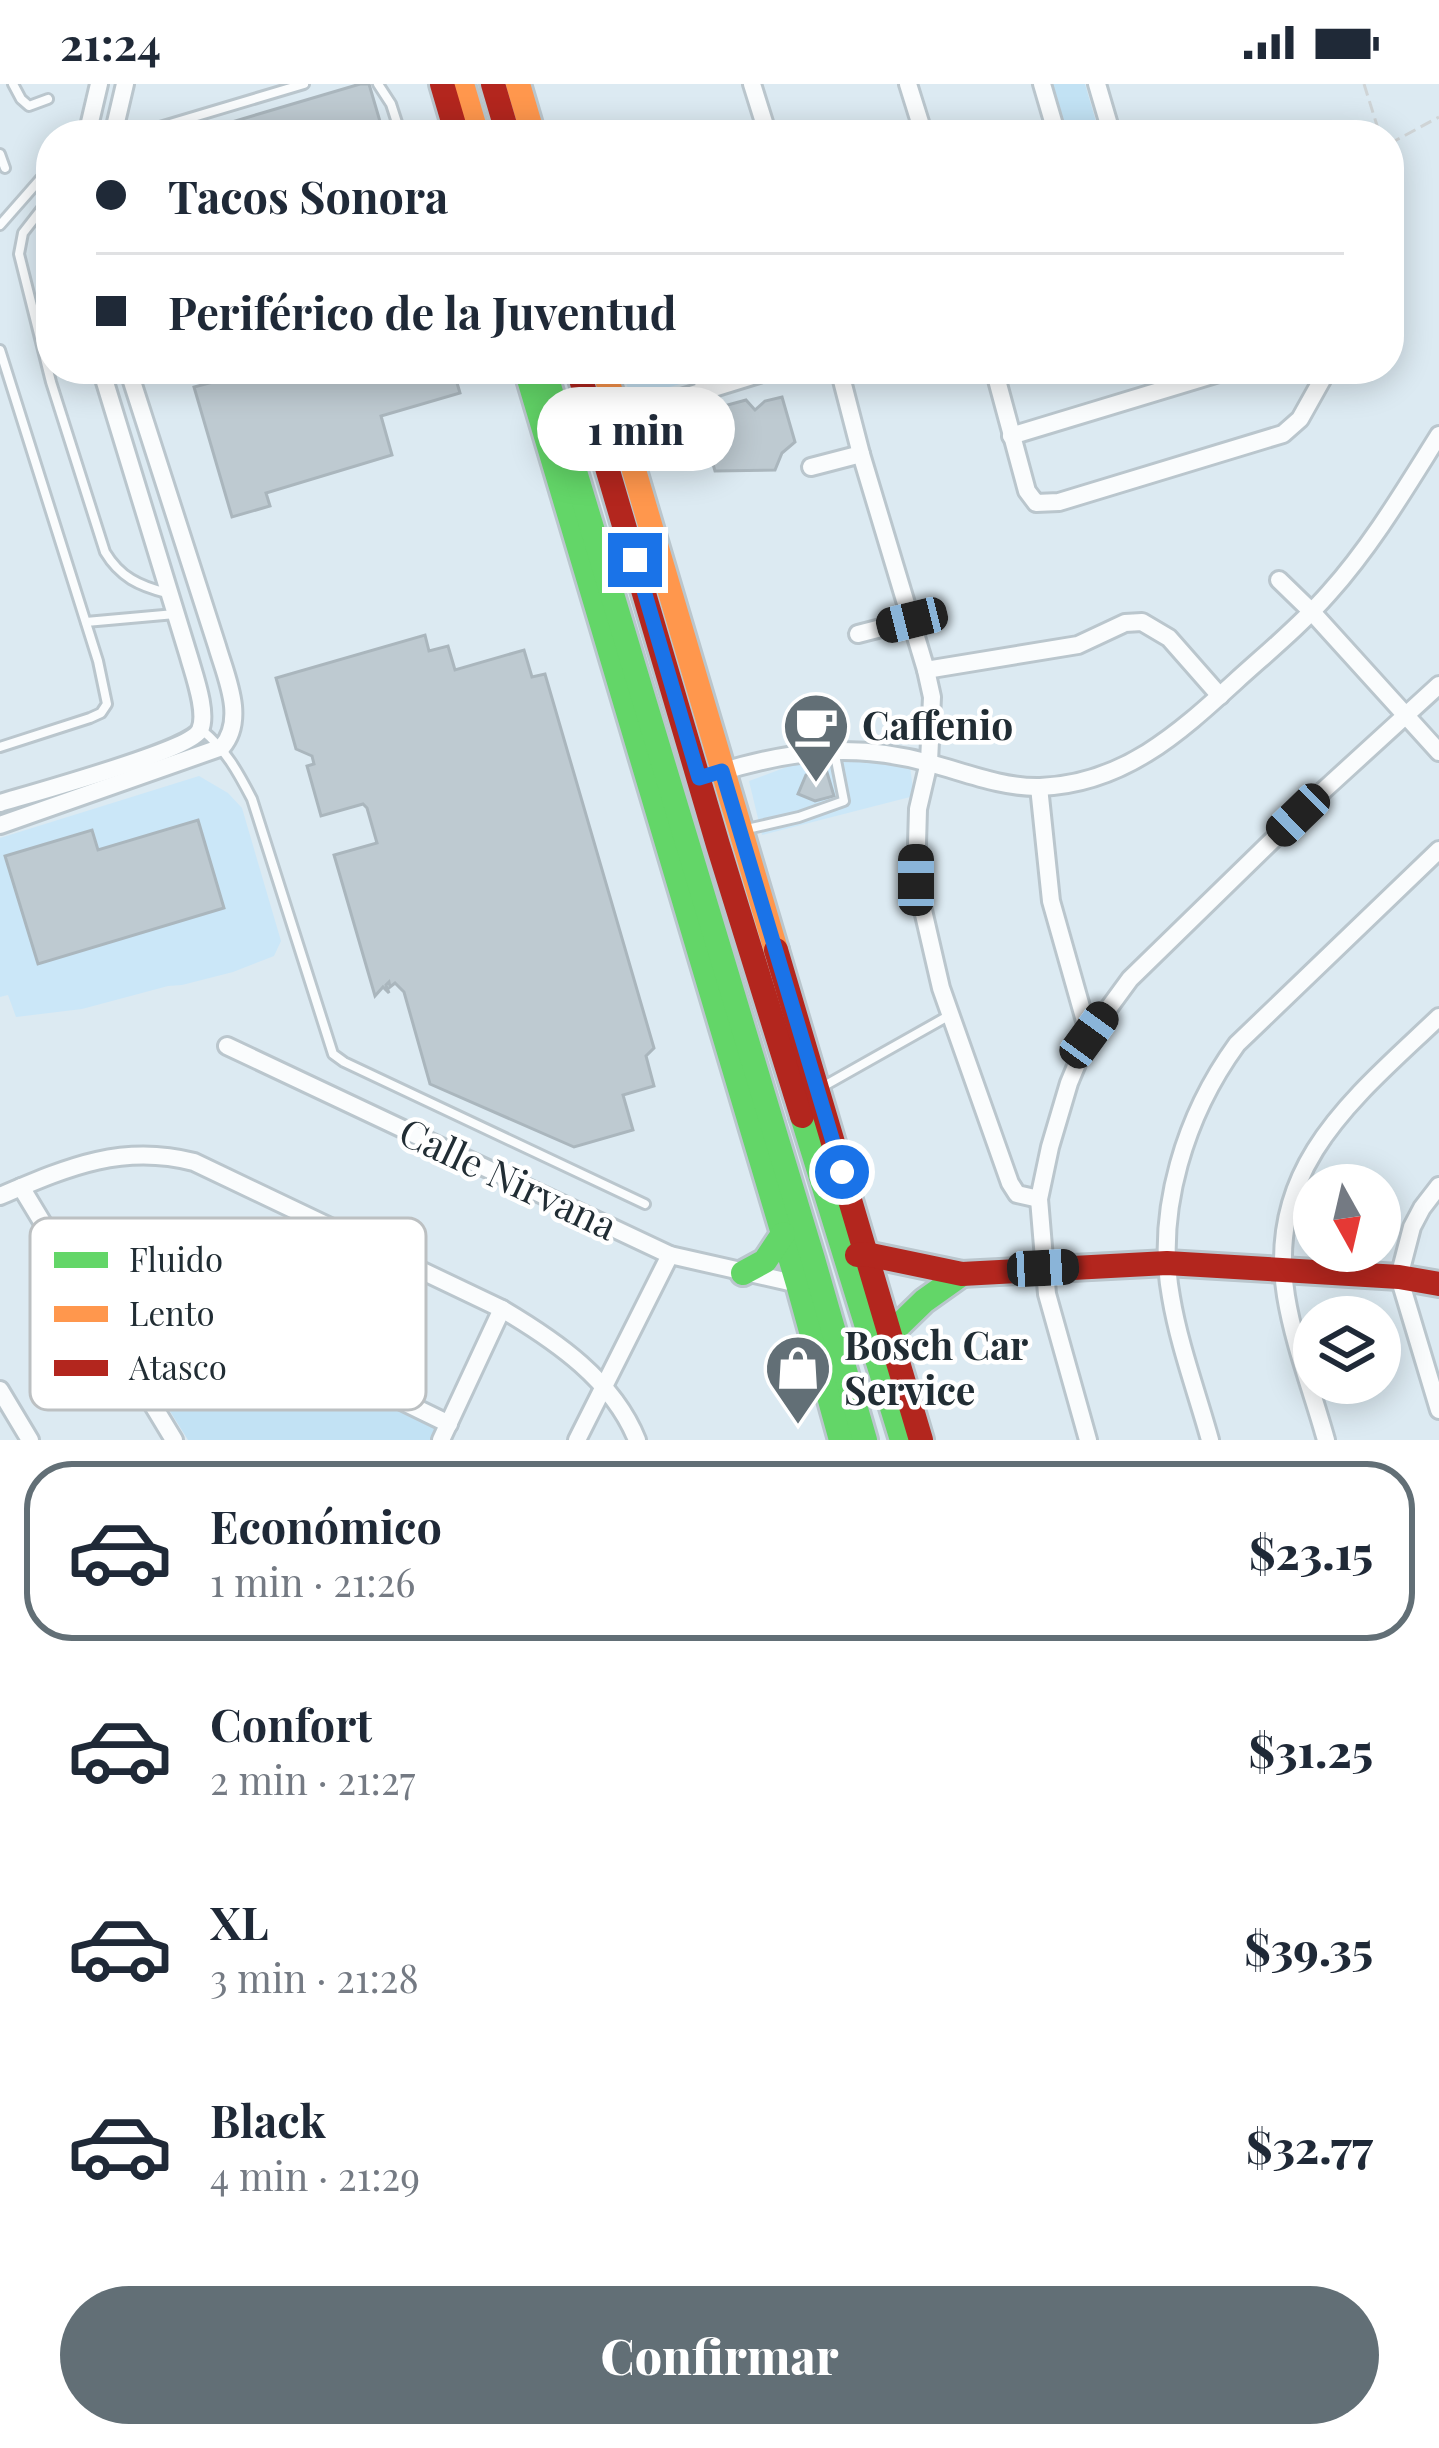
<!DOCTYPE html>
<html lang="es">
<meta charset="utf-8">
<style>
:root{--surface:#fff;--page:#f6f6f7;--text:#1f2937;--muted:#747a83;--line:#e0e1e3;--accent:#626f76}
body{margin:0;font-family:"Playfair Display",serif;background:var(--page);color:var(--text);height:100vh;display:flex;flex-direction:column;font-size:45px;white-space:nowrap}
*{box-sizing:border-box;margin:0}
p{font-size:39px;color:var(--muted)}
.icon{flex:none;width:66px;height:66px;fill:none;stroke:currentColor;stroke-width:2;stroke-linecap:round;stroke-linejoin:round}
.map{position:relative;height:1356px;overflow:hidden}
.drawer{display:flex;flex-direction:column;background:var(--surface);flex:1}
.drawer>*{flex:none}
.guide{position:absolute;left:36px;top:36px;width:1368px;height:264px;border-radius:48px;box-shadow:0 6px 30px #0003;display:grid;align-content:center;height:264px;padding:0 60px;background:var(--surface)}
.needle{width:78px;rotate:172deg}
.controls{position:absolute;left:1293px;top:1080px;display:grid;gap:24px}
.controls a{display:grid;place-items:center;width:108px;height:108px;border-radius:50%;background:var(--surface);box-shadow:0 6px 30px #0003;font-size:60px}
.end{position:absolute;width:54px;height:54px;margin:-27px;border:15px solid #1a73e8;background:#fff;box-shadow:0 0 0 6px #fff}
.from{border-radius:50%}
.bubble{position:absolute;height:84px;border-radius:42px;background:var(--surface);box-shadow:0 6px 30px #0003;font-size:39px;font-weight:800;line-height:84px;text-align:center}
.car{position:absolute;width:36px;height:72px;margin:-36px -18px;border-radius:15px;box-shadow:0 0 9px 3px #0007;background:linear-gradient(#222 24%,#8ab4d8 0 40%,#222 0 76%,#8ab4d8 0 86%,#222 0)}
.guide b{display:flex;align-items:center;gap:42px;height:114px;font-size:45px}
.guide b+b{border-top:3px solid var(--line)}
.guide i{width:30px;height:30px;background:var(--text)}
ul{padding:21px 0 0;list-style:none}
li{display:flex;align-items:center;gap:36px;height:180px;margin:0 24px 18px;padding:0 36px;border:6px solid transparent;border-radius:48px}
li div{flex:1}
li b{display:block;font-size:45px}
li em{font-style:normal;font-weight:800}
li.active{border-color:var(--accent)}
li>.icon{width:108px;height:108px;stroke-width:1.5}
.cta{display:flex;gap:24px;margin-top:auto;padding:24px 60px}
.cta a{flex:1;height:138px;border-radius:72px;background:var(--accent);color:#fff;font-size:48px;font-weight:800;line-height:138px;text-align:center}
.status{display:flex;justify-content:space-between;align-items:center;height:84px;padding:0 60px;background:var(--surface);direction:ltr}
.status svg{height:33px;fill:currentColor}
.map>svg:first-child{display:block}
.built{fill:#cbe7f8}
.green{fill:#c2e2f4}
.building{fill:#becad1;stroke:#aab6bd;stroke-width:3}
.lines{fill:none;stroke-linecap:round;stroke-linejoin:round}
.lane-casing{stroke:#bac6cd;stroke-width:14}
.street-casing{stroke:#bac6cd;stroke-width:22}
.fast-casing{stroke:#bac6cd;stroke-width:30}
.slow-casing{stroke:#bac6cd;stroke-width:30}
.jam-casing{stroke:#bac6cd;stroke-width:30}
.path{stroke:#cfd4d6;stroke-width:3;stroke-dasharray:12 6;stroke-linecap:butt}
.lane{stroke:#fafcfd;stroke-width:8}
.street{stroke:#fafcfd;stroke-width:16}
.fast{stroke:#63d668;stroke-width:24}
.slow{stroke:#ff974d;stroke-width:24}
.jam{stroke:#b3261e;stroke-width:24}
.route{stroke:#1a73e8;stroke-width:15}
.labels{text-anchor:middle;stroke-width:9;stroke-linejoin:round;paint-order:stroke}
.poi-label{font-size:39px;font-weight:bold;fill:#212d34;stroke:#fff;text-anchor:start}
.street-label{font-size:39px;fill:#212d34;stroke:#fff}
.key{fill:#fff;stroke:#bcc0c2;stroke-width:3}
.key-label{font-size:33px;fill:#212d34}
</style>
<div class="status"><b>21:24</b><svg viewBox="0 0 49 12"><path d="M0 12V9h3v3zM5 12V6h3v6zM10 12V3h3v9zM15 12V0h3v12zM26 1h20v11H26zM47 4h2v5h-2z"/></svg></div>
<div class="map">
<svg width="1439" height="1356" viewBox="0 0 1439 1356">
<rect width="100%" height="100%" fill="#dceaf2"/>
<g class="built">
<polygon points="622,285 729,285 631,315"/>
<polygon points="816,672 863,673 910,683 914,712 762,751 749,697"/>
<polygon points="199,692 228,709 242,724 281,857 274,872 233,888 182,901 168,902 82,925 16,933 8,911 0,913 0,754"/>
</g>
<g class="green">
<polygon points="1050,0 1085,0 1100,51 1066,51"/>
<polygon points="224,1232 441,1339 432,1356 188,1356 163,1316 185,1310 182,1286 215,1279"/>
</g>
<g class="building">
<polygon points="360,0 369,0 384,51 217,51 215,43"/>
<polygon points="237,285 453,285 460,309 381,332 392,371 266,409 270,422 232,433 194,303 221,296 220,290"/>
<polygon points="782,313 795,358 782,369 775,386 715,387 698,329 746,316 755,326 765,317"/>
<polygon points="425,551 429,567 448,562 455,586 524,566 532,593 545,590 654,964 646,972 654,1002 623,1011 633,1046 574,1063 430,1000 404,908 395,899 390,903 389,898 386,901 389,909 383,903 375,912 334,771 377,759 367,724 363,720 321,732 307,682 314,680 312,672 296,665 276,594"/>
<polygon points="826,685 834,712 815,717 798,710 806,691"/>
<polygon points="198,736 224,824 38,880 5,772 92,746 98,766"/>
</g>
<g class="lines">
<g class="lane-casing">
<g id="lane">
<polyline points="13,0 21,15 29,22 48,15"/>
<polyline points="378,0 391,20 401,51"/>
<polyline points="133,51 304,0"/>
<polyline points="0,70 5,84"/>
<path d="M 51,113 L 23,149 L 19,170 L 51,298 L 105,468 C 120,493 139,502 167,509"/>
<polyline points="0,141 51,83"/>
<polyline points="0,266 98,577 107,620 101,629 90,634 0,663"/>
<polyline points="696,285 701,307"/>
<polyline points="86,538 175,530"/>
<path d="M 202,646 C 226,666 238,688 252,715 L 333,970 L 344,978 L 645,1120"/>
<polyline points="747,745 799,733 844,717 834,666"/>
<polyline points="824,1002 950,931"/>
</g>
</g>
<g class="street-casing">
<g id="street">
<polyline points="752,0 768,51"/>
<polyline points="908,0 924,51"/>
<polyline points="1042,0 1057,51"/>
<polyline points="1097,0 1112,51"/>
<polyline points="87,51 99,0"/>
<polyline points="113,51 125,0"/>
<polyline points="839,285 861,370 926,586 932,613 929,678 918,725 916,796 941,904 1010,1099 1017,1110 1039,1115"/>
<polyline points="994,285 1027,407 1036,419 1059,418 1283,350 1300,335 1328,285"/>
<polyline points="613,335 775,285"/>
<polyline points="1011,352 1232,285"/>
<polyline points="811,383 861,370"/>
<polyline points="1279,496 1312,528 1439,668"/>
<polyline points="858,550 912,536"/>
<polyline points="926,586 1078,561 1125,539 1142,538 1169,554 1220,612"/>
<path d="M 717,689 C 792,666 856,658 933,680 C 966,689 1004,704 1040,703 C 1123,700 1178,650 1236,597 C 1268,568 1301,541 1329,509 C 1372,461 1405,405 1439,351"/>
<polyline points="1039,703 1051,817 1089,951"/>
<path d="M 0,719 C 30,710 191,666 200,646 C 208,629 194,591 189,573 L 101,285"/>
<path d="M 0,741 L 222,663 C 246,635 226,593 217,562 L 128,285"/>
<polyline points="227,962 670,1171 798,1200"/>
<polyline points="1439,1102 1422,1124 1412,1143 1399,1193 1439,1326"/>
<polyline points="21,1103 174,1356"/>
<path d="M 0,1112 C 66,1084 121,1059 194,1078 L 502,1225 C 556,1257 613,1296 637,1356"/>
<path d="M 86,1211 C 120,1201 146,1202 180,1209 L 449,1340"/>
<polyline points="0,1306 30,1356"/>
<polyline points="441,1356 502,1225"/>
<polyline points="577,1356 670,1171"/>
<polyline points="1088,1356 1047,1210 1039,1115 1050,1063 1069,999 1089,951 1130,895 1324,706 1439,601"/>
<path d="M 1210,1356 C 1197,1309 1179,1261 1171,1213 C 1155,1126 1186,1030 1237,960 L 1439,766"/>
<path d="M 1326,1356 C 1313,1309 1294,1261 1286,1212 C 1265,1082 1355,1013 1439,933"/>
</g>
</g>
<g class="fast-casing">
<g id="fast">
<polyline points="526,285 798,1200 841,1356"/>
<polyline points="544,285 813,1175 865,1356"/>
<polyline points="802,1032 902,1356"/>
<polyline points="743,1189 765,1177 783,1150"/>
<polyline points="879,1254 889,1251 924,1217 962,1190"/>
</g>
</g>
<g class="slow-casing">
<g id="slow">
<polyline points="462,0 477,51"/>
<polyline points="518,0 533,51"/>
<polyline points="604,285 776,866"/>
</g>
</g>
<g class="jam-casing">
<g id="jam">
<polyline points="442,0 457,51"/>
<polyline points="493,0 508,51"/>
<polyline points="578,285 718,761 802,1032"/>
<polyline points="776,866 921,1356"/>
<polyline points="857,1171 866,1170 962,1190 1167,1179 1399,1193 1439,1200"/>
</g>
</g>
<g class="path">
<polyline points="1364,0 1380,51"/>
<polyline points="1389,60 1439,33"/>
</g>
<use href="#lane" class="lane"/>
<use href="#street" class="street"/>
<use href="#fast" class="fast"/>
<use href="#slow" class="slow"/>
<use href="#jam" class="jam"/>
</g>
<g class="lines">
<polyline class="route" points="635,476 699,694 722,687 842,1088"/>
</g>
<defs>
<g id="cafe-pin" transform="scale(3.45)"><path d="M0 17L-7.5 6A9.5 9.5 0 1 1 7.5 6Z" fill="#626f76" stroke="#fff"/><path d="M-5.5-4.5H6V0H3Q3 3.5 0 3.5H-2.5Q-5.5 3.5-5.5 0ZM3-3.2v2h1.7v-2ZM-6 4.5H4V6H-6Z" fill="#fff"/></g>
<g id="shop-pin" transform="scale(3.45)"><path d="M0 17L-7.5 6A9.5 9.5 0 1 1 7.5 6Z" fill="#626f76" stroke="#fff"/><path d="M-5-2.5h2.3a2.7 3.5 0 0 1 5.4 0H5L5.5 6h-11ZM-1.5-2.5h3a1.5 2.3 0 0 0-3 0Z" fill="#fff"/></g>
</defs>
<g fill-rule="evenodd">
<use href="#cafe-pin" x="816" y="642"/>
<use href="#shop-pin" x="798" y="1284"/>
</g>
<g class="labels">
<g class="poi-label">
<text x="862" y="656">Caffenio</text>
<text x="844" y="1276">Bosch Car<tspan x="844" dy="45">Service</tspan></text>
</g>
<g class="street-label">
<text transform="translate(508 1095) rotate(25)" y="14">Calle Nirvana</text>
</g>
</g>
<rect x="30" y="1134" width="396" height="192" rx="18" class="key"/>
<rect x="54" y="1168" width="54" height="16" fill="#63d668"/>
<rect x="54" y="1222" width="54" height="16" fill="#ff974d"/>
<rect x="54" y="1276" width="54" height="16" fill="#b3261e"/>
<g class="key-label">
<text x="129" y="1188">Fluido</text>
<text x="129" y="1242">Lento</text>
<text x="129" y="1296">Atasco</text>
</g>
</svg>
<div class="controls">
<a><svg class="needle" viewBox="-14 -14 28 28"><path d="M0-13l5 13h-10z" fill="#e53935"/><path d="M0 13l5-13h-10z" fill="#747a83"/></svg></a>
<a><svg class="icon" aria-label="layers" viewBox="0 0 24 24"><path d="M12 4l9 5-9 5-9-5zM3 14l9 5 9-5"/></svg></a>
</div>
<i class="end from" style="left:842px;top:1088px"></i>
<i class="end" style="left:635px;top:476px"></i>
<div class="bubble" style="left:537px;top:303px;width:198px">1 min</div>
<i class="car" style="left:912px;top:536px;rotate:256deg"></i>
<i class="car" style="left:1298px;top:731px;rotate:226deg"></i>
<i class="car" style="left:916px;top:796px;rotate:0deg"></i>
<i class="car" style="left:1089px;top:951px;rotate:36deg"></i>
<i class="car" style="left:1043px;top:1184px;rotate:87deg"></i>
<div class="guide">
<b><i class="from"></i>Tacos Sonora</b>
<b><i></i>Periférico de la Juventud</b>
</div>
</div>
<section class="drawer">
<ul>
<li class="active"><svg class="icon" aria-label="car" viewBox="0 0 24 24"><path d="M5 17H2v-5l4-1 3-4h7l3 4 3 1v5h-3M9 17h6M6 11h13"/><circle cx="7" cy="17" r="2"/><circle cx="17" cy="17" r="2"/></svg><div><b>Económico</b><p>1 min · 21:26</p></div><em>$23.15</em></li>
<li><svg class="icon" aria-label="car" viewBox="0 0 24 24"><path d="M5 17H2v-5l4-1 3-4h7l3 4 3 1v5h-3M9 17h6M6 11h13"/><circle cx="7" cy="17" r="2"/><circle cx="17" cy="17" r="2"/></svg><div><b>Confort</b><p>2 min · 21:27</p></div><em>$31.25</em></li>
<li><svg class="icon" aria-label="car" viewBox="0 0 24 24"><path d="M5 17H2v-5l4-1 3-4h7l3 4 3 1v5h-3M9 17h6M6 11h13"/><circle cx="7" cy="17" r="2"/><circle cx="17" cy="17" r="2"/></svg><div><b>XL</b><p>3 min · 21:28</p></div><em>$39.35</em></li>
<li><svg class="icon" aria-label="car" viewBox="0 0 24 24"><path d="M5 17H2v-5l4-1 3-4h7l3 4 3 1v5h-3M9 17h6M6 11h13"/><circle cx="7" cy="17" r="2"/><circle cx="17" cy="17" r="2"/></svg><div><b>Black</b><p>4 min · 21:29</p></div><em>$32.77</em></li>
</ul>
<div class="cta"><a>Confirmar</a></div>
</section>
